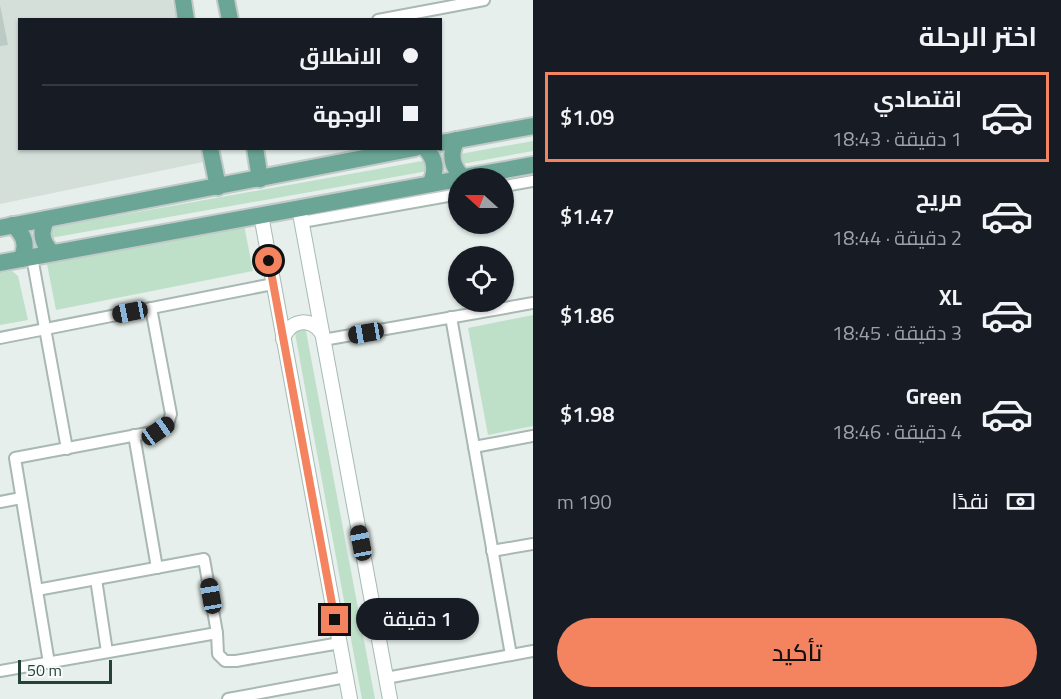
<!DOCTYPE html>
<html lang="ar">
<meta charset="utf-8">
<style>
:root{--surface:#171b24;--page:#20242c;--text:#f1f3f6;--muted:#9ea1a6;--line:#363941;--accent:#f4845f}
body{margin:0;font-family:"Titillium Web",Cairo,sans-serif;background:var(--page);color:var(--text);direction:rtl;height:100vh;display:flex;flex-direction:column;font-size:22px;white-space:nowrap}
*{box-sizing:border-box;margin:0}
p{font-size:20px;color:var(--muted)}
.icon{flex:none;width:33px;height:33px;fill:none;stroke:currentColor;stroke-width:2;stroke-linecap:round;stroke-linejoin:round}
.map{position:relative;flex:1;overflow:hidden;direction:ltr}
.panel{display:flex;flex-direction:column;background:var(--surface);width:528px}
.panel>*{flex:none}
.top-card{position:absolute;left:18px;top:18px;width:424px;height:132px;border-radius:0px;box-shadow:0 2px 4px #0004;direction:rtl;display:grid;align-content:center;height:132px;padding:0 24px;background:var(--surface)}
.needle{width:39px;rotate:291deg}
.controls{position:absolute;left:448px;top:168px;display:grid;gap:12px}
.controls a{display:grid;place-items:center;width:66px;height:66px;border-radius:50%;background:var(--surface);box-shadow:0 2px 4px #0004;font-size:30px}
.scale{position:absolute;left:18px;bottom:15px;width:94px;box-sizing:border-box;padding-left:6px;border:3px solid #24423a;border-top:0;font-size:16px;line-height:21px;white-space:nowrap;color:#24423a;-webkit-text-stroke:4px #f7fbf9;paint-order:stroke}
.end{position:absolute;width:27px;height:27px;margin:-14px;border:8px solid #f4845f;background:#111;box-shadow:0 0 0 3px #111}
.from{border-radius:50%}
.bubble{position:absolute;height:42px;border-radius:21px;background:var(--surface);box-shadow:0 2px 4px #0004;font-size:20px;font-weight:600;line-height:42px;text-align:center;direction:rtl}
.car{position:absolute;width:18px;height:36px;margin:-18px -9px;border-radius:8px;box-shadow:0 0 4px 2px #0007;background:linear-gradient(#222 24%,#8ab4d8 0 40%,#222 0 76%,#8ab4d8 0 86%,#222 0)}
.top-card b{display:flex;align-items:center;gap:21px;height:57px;font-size:22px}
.top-card b+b{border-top:2px solid var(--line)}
.top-card i{width:15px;height:15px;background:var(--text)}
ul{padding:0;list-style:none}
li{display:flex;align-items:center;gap:18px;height:90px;margin:0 12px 9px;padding:0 12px;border:3px solid transparent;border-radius:0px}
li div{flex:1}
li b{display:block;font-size:22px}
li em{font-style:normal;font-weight:600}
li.selected{border-color:var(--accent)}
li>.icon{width:54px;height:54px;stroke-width:1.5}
h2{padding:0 24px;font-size:27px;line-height:72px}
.pay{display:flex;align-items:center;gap:15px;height:66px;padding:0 24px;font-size:22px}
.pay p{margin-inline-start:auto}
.action{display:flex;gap:12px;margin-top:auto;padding:12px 24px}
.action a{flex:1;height:69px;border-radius:36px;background:var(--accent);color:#111;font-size:24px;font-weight:600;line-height:69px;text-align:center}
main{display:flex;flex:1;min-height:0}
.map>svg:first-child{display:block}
.built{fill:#d4dfda}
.green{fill:#bfe0c8}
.building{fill:#bbcac4}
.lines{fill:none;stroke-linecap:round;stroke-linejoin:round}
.minor-casing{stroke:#a8b8b2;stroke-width:14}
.secondary-casing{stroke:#a4bbb3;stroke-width:16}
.primary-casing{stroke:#c2cac8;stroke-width:20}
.minor{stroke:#fff;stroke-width:10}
.secondary{stroke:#fff;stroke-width:14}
.primary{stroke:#6aa596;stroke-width:16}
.route{stroke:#f4845f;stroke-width:8}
</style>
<main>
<section class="panel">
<h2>اختر الرحلة</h2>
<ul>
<li class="selected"><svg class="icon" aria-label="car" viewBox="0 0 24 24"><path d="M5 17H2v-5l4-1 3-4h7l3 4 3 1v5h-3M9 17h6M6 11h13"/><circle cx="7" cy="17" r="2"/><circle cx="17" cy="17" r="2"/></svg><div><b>اقتصادي</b><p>1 دقيقة · 18:43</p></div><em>$1.09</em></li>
<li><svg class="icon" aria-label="car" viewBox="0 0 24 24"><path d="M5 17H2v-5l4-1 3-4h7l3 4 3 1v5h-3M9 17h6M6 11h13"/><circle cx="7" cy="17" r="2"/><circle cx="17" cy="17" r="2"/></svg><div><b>مريح</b><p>2 دقيقة · 18:44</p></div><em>$1.47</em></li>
<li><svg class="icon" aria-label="car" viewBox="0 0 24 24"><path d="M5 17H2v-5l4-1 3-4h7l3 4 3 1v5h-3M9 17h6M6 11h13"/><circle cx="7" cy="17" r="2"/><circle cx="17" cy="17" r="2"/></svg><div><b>XL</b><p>3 دقيقة · 18:45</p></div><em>$1.86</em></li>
<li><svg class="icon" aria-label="car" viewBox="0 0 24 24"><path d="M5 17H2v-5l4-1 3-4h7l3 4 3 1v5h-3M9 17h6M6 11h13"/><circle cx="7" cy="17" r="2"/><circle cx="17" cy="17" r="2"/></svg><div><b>Green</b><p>4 دقيقة · 18:46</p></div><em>$1.98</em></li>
</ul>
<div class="pay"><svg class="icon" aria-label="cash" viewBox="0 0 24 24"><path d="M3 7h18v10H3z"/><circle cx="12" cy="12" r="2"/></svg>نقدًا<p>190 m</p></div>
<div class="action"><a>تأكيد</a></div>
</section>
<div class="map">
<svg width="533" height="699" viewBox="0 0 533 699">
<rect width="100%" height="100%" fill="#e6efeb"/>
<polygon class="built" points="0,0 172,0 176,19 20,20 20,148 200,149 203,162 0,204"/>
<g class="green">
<polygon points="533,141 533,151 462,164 457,157 460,154"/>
<polygon points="422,161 428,162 428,171 45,239 43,229"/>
<polygon points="244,225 253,271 56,310 47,264"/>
<polygon points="12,271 18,276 28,320 0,325 0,273"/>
<polygon points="533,315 533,426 488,435 468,328"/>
<polygon points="304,327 306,331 375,699 362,699 295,333 296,329"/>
</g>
<polygon class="building" points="0,5 8,45 0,46"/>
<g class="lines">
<g class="minor-casing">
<g id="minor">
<polyline points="378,20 484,0"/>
<polyline points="504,186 533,181"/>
<polyline points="302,222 459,194"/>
<polyline points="32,257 67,449"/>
<polyline points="451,317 511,655"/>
<polyline points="0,338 273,284"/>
<polyline points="323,340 533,303"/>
<polyline points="134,435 157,568"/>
<polyline points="474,447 533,436"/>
<polyline points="0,502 21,498"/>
<polyline points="492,551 533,544"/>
<polyline points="96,579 107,652"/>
<polyline points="37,590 204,559 217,633"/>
<polyline points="49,663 15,458 158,431 168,424 171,414 151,308"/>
<polyline points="0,671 217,633 218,654 225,661 236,661 340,643"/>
<polyline points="386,678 533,651"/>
<polyline points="228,699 346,677"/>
</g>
</g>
<g class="secondary-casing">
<g id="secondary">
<polyline points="299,208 390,699"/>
<polyline points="261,215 350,699"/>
<path d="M 283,339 C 289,321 309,316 321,332"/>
</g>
</g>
<g class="primary-casing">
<g id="primary">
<polyline points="183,0 186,20"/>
<polyline points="226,0 230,20"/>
<path d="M 457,140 C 449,154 451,167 464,178"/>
<polyline points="441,143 533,126"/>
<polyline points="210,148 218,187"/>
<polyline points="255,148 260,179"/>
<path d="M 425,148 C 436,159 437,171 430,184"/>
<polyline points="459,178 533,165"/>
<path d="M 47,219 C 39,232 42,244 53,253"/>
<path d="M 12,225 C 25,234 28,246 21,259"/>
<polyline points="0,228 415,148"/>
<polyline points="0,263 459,179"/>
</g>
</g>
<use href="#minor" class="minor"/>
<use href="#secondary" class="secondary"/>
<use href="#primary" class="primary"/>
</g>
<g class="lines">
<polyline class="route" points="269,261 335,620"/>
</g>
</svg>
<div class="controls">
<a><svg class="needle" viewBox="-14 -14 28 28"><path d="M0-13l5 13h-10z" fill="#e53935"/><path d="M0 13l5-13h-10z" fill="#9ea1a6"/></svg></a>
<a><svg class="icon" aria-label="locate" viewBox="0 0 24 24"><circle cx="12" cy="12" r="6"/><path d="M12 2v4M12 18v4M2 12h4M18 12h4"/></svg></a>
</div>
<div class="scale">50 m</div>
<i class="end from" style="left:269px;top:261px"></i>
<i class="end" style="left:335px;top:620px"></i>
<div class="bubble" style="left:356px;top:598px;width:123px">1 دقيقة</div>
<i class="car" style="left:130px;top:312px;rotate:259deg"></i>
<i class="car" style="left:366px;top:333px;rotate:260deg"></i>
<i class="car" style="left:158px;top:431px;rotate:55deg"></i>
<i class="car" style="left:361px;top:543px;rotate:349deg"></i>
<i class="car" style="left:211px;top:596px;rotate:350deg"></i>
<div class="top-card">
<b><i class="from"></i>الانطلاق</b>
<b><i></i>الوجهة</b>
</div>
</div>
</main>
